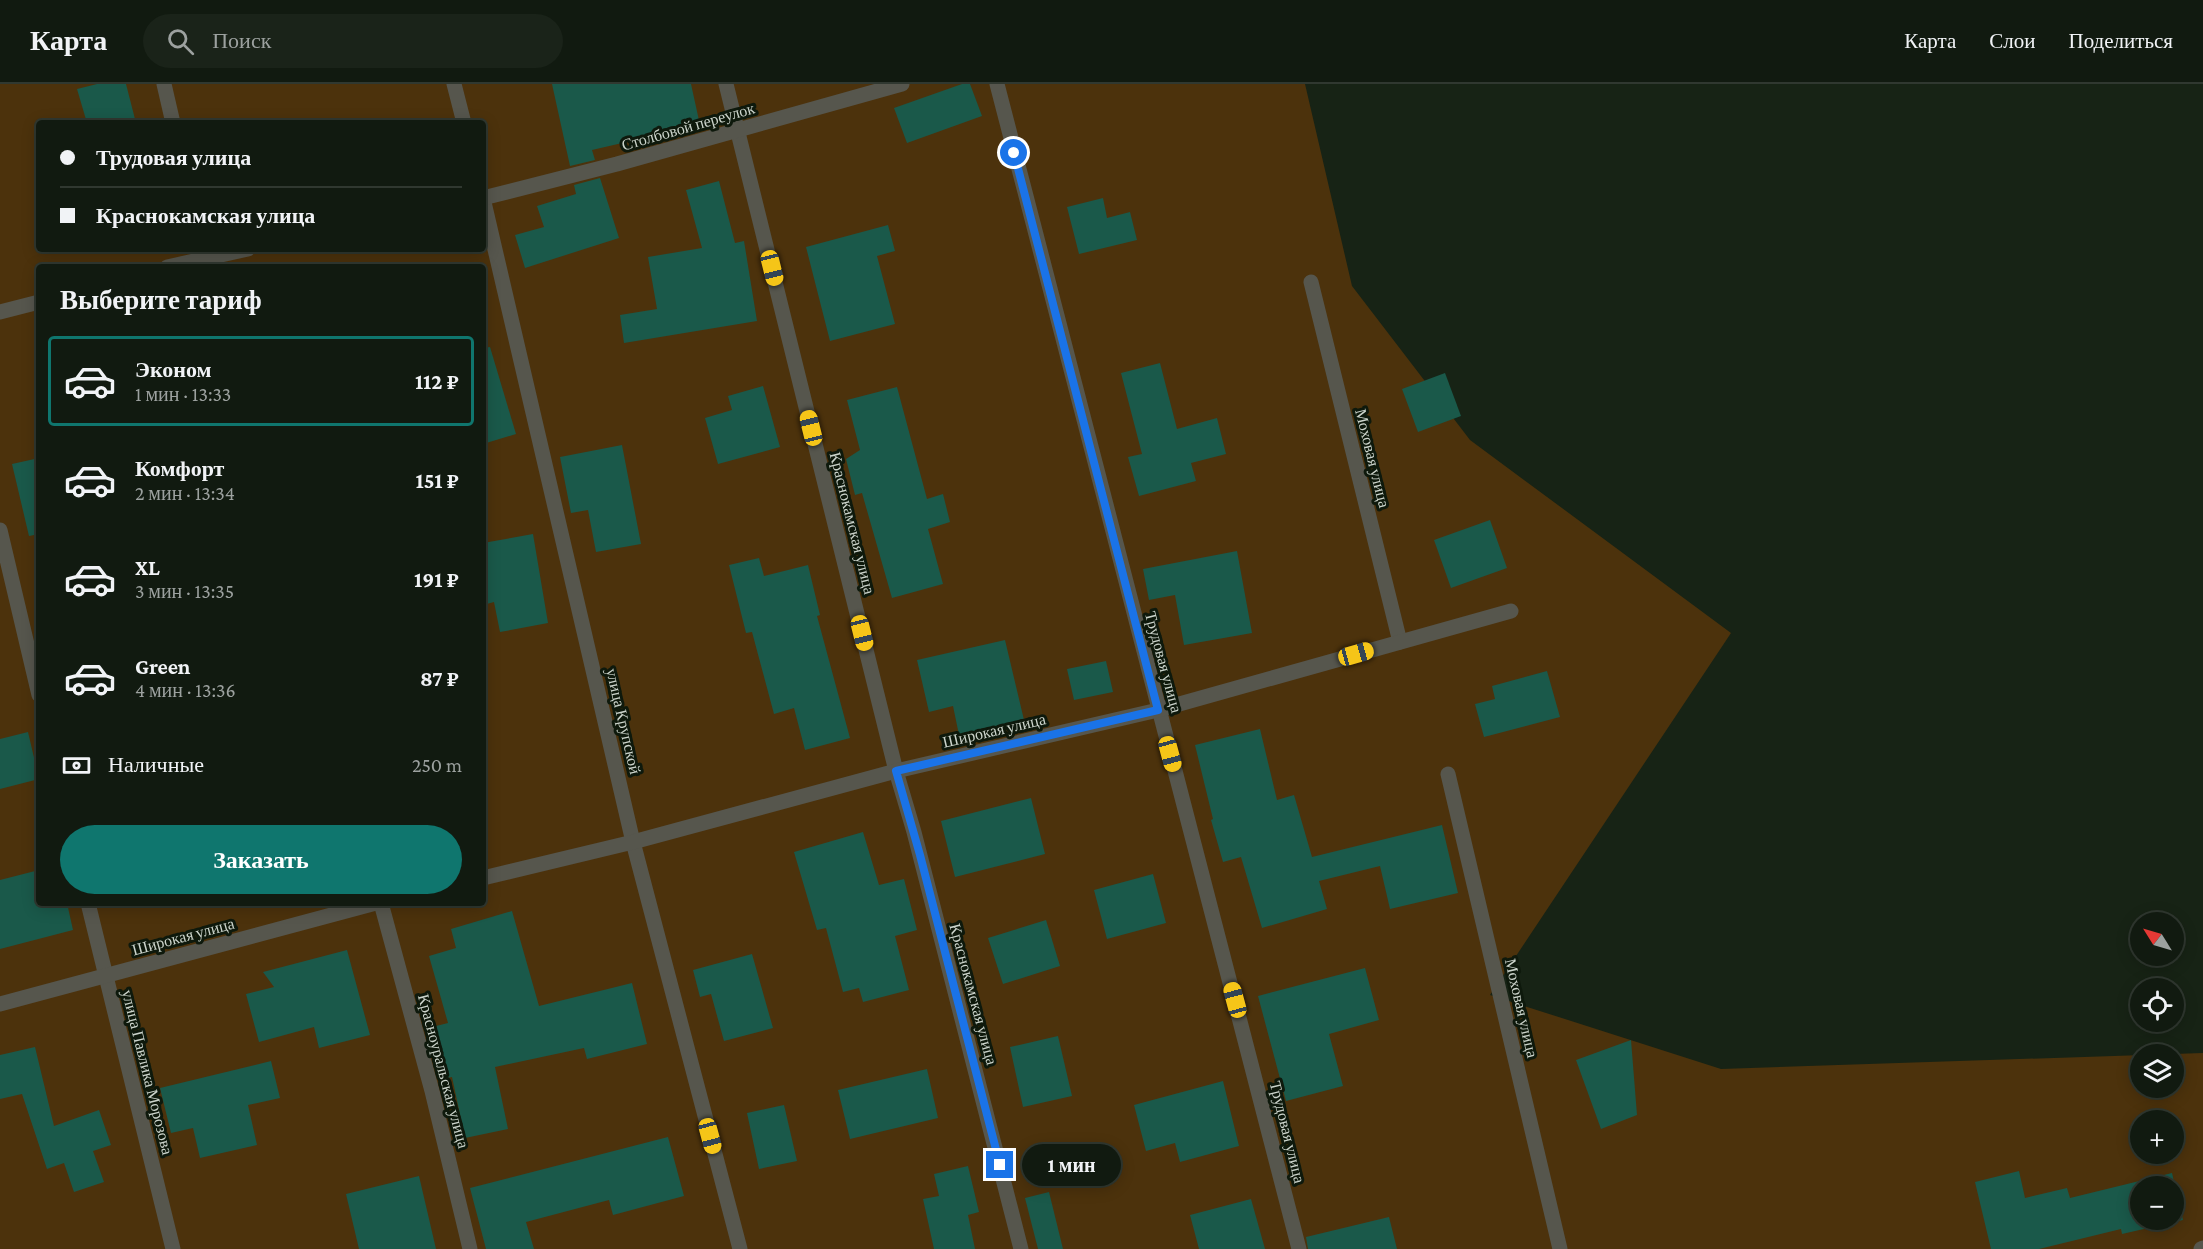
<!DOCTYPE html>
<html lang="ru">
<meta charset="utf-8">
<style>
:root{--surface:#111a10;--page:#1a2319;--text:#f1f3f6;--muted:#9ca19f;--line:#303830;--accent:#0f766e}
body{margin:0;font-family:"Crimson Pro",serif;background:var(--page);color:var(--text);height:100vh;display:flex;flex-direction:column;font-size:22px;white-space:nowrap}
*{box-sizing:border-box;margin:0}
p{font-size:20px;color:var(--muted)}
.icon{flex:none;width:33px;height:33px;fill:none;stroke:currentColor;stroke-width:2;stroke-linecap:round;stroke-linejoin:round}
.map{position:relative;flex:1;overflow:hidden}
.sheet{position:absolute;left:36px;top:180px;width:450px;height:642px;display:flex;flex-direction:column;background:var(--surface);border-radius:6px;box-shadow:0 3px 15px #0003,0 0 0 2px var(--line)}
.sheet>*{flex:none}
.banner{position:absolute;left:36px;top:36px;width:450px;height:132px;border-radius:6px;box-shadow:0 3px 15px #0003,0 0 0 2px var(--line);display:grid;align-content:center;height:132px;padding:0 24px;background:var(--surface)}
.needle{width:39px;rotate:307deg}
.fabs{position:absolute;left:2130px;top:828px;display:grid;gap:12px}
.fabs a{display:grid;place-items:center;width:54px;height:54px;border-radius:50%;background:var(--surface);box-shadow:0 3px 15px #0003,0 0 0 2px var(--line);font-size:30px}
.end{position:absolute;width:27px;height:27px;margin:-14px;border:8px solid #1a73e8;background:#fff;box-shadow:0 0 0 3px #fff}
.from{border-radius:50%}
.bubble{position:absolute;height:42px;border-radius:21px;background:var(--surface);box-shadow:0 3px 15px #0003,0 0 0 2px var(--line);font-size:20px;font-weight:700;line-height:42px;text-align:center}
.car{position:absolute;width:18px;height:36px;margin:-18px -9px;border-radius:8px;box-shadow:0 0 4px 2px #0007;background:linear-gradient(#f5c518 24%,#345 0 40%,#f5c518 0 76%,#345 0 86%,#f5c518 0)}
.banner b{display:flex;align-items:center;gap:21px;height:57px;font-size:22px}
.banner b+b{border-top:2px solid var(--line)}
.banner i{width:15px;height:15px;background:var(--text)}
ul{padding:0;list-style:none}
li{display:flex;align-items:center;gap:18px;height:90px;margin:0 12px 9px;padding:0 12px;border:3px solid transparent;border-radius:6px}
li div{flex:1}
li b{display:block;font-size:22px}
li em{font-style:normal;font-weight:700}
li.selected{border-color:var(--accent)}
li>.icon{width:54px;height:54px;stroke-width:1.5}
h2{padding:0 24px;font-size:27px;line-height:72px}
.pay{display:flex;align-items:center;gap:15px;height:66px;padding:0 24px;font-size:22px}
.pay p{margin-inline-start:auto}
.cta{display:flex;gap:12px;margin-top:auto;padding:12px 24px}
.cta a{flex:1;height:69px;border-radius:36px;background:var(--accent);color:#fff;font-size:24px;font-weight:700;line-height:69px;text-align:center}
header{display:flex;align-items:center;gap:36px;box-sizing:border-box;height:84px;padding:0 30px;background:var(--surface);border-bottom:2px solid var(--line)}
header strong{font-size:28px}
nav{display:flex;gap:33px;margin-inline-start:auto;font-size:21px}
.search{width:420px;height:54px;background:var(--page);display:flex;align-items:center;gap:15px;box-sizing:border-box;padding:0 21px;border-radius:33px;color:var(--muted);font-size:22px}
.map>svg:first-child{display:block}
.green{fill:#4c320c;fill-rule:evenodd}
.building{fill:#1a594a;fill-rule:evenodd}
.lines{fill:none;stroke-linecap:round;stroke-linejoin:round}
.minor{stroke:#56564d;stroke-width:15}
.route{stroke:#1a73e8;stroke-width:8}
.labels{text-anchor:middle;stroke-width:6;stroke-linejoin:round;paint-order:stroke}
.street-label{font-size:16px;fill:#ccd4cb;stroke:#0e190c}
</style>
<header>
<strong>Карта</strong>
<div class="search"><svg class="icon" aria-label="search" viewBox="0 0 24 24"><circle cx="10" cy="10" r="6"/><path d="M15 15l6 6"/></svg>Поиск</div>
<nav><a>Карта</a><a>Слои</a><a>Поделиться</a></nav>
</header>
<div class="map">
<svg width="2203" height="1165" viewBox="0 0 2203 1165">
<rect width="100%" height="100%" fill="#172315"/>
<path class="green" d="M 0,0 L 1305,0 L 1352,202 L 1470,356 L 1731,549 L 1490,911 L 1721,985 L 2203,969 L 2203,1165 L 0,1165 ZM 39,39 L 483,39 L 483,165 L 39,165 ZM 39,183 L 483,183 L 483,819 L 39,819 ZM 2140,970 L 2174,970 L 2174,1004 L 2140,1004 ZM 2140,1036 L 2174,1036 L 2174,1070 L 2140,1070 ZM 2140,1102 L 2174,1102 L 2174,1136 L 2140,1136 Z"/>
<g class="building">
<polygon points="97,0 126,0 136,39 87,39 77,5"/>
<polygon points="552,0 691,0 700,41 592,66 595,76 570,82"/>
<polygon points="962,0 970,0 982,32 907,59 894,24"/>
<polygon points="600,94 619,154 525,184 515,151 544,143 537,122 576,110 574,101"/>
<polygon points="719,97 735,159 744,157 757,237 624,259 620,231 657,225 648,173 702,164 686,106"/>
<polygon points="1103,114 1107,134 1130,128 1137,156 1079,170 1067,123"/>
<polygon points="888,141 895,167 877,172 895,240 830,257 806,163"/>
<polygon points="490,263 516,350 483,360 483,264"/>
<polygon points="1160,279 1177,345 1217,334 1226,370 1191,379 1196,397 1139,412 1128,373 1142,370 1121,289"/>
<polygon points="1445,289 1461,332 1418,348 1402,305"/>
<polygon points="763,302 780,363 718,380 705,334 732,326 728,312"/>
<polygon points="897,303 927,415 943,410 950,438 928,445 943,500 892,514 862,409 855,411 846,375 860,366 847,316"/>
<polygon points="622,361 641,460 596,468 588,426 571,429 560,373"/>
<polygon points="39,374 39,450 29,452 12,380"/>
<polygon points="1490,436 1507,484 1451,504 1434,456"/>
<polygon points="533,450 548,539 500,548 494,518 483,521 483,459"/>
<polygon points="1237,467 1252,549 1184,561 1175,511 1149,516 1143,485"/>
<polygon points="759,474 764,492 808,481 820,531 817,532 850,654 805,666 794,624 774,630 752,548 746,549 729,481"/>
<polygon points="1005,556 1024,636 959,651 953,622 929,628 917,576"/>
<polygon points="1106,577 1113,608 1074,616 1067,585"/>
<polygon points="1547,587 1560,633 1484,653 1475,620 1495,615 1492,602"/>
<polygon points="1260,645 1277,716 1294,711 1312,773 1442,741 1458,809 1390,825 1380,782 1319,797 1327,825 1262,844 1241,773 1223,778 1211,736 1213,735 1195,661"/>
<polygon points="28,648 39,695 0,705 0,655"/>
<polygon points="1031,714 1045,770 955,793 941,737"/>
<polygon points="863,748 879,801 904,795 917,846 895,852 909,906 863,918 859,904 843,908 826,844 817,846 794,768"/>
<polygon points="39,786 39,819 67,819 73,846 0,865 0,796"/>
<polygon points="1153,790 1166,839 1107,855 1094,806"/>
<polygon points="512,827 539,922 632,899 647,960 587,975 584,964 495,983 508,1045 465,1054 452,993 447,994 436,942 448,939 429,872 456,864 451,845"/>
<polygon points="1046,836 1060,882 1003,900 988,854"/>
<polygon points="347,866 370,951 319,964 314,943 259,958 246,910 274,903 263,888"/>
<polygon points="752,870 773,944 724,957 711,910 700,913 693,886"/>
<polygon points="1365,884 1379,936 1329,950 1343,1002 1286,1017 1258,912"/>
<polygon points="1058,952 1072,1012 1023,1023 1010,963"/>
<polygon points="1631,956 1637,1031 1601,1045 1576,976"/>
<polygon points="35,963 54,1042 99,1026 111,1061 93,1067 104,1098 74,1108 64,1079 47,1085 22,1010 0,1015 0,971"/>
<polygon points="271,977 280,1014 248,1021 257,1061 200,1074 193,1044 171,1049 160,1004"/>
<polygon points="927,985 938,1034 850,1055 838,1006"/>
<polygon points="1223,997 1239,1062 1180,1078 1175,1059 1146,1067 1134,1021"/>
<polygon points="784,1021 797,1077 759,1085 747,1029"/>
<polygon points="668,1053 684,1112 613,1131 609,1116 526,1138 534,1165 486,1165 470,1104"/>
<polygon points="968,1082 979,1128 968,1131 975,1165 934,1165 923,1115 939,1112 934,1090"/>
<path d="M 2019,1087 L 2025,1114 L 2067,1104 L 2070,1114 L 2172,1089 L 2183,1136 L 2122,1150 L 2121,1145 L 2039,1165 L 1991,1165 L 1975,1098 ZM 2140,1102 L 2174,1102 L 2174,1136 L 2140,1136 Z"/>
<polygon points="419,1092 436,1165 359,1165 346,1110"/>
<polygon points="1049,1108 1063,1165 1038,1165 1025,1114"/>
<polygon points="1251,1115 1265,1165 1199,1165 1190,1131"/>
<polygon points="1389,1133 1397,1165 1308,1165 1306,1153"/>
</g>
<g class="lines">
<g class="minor">
<polyline points="164,0 173,39"/>
<polyline points="454,0 464,39"/>
<polyline points="726,0 896,687 914,748 1021,1165"/>
<polyline points="997,0 1299,1165"/>
<polyline points="483,114 633,758 740,1165"/>
<polyline points="483,114 617,80 902,0"/>
<polyline points="167,183 248,165"/>
<polyline points="1311,198 1400,558"/>
<polyline points="0,228 39,218"/>
<polyline points="0,446 39,611"/>
<polyline points="1448,690 1560,1165"/>
<polyline points="483,794 633,758 896,687 1158,626 1511,527"/>
<polyline points="88,819 173,1165"/>
<polyline points="381,819 432,1007 470,1165"/>
<polyline points="0,920 376,819"/>
<polyline points="2201,1165 2203,1164"/>
</g>
</g>
<g class="lines">
<polyline class="route" points="1000,1081 920,771 896,687 1158,626 1014,69"/>
</g>
<g class="labels">
<g class="street-label">
<text transform="translate(688 42) rotate(-16)" y="6">Столбовой переулок</text>
<text transform="translate(1373 374) rotate(76)" y="6">Моховая улица</text>
<text transform="translate(853 439) rotate(76)" y="6">Краснокамская улица</text>
<text transform="translate(1164 578) rotate(75)" y="6">Трудовая улица</text>
<text transform="translate(624 637) rotate(77)" y="6">улица Крупской</text>
<text transform="translate(994 646) rotate(-13)" y="6">Широкая улица</text>
<text transform="translate(183 852) rotate(-15)" y="6">Широкая улица</text>
<text transform="translate(974 910) rotate(75)" y="6">Краснокамская улица</text>
<text transform="translate(1522 924) rotate(77)" y="6">Моховая улица</text>
<text transform="translate(444 987) rotate(75)" y="6">Красноуральская улица</text>
<text transform="translate(148 988) rotate(76)" y="6">улица Павлика Морозова</text>
<text transform="translate(1288 1048) rotate(76)" y="6">Трудовая улица</text>
</g>
</g>
</svg>
<div class="fabs">
<a><svg class="needle" viewBox="-14 -14 28 28"><path d="M0-13l5 13h-10z" fill="#e53935"/><path d="M0 13l5-13h-10z" fill="#9ca19f"/></svg></a>
<a><svg class="icon" aria-label="locate" viewBox="0 0 24 24"><circle cx="12" cy="12" r="6"/><path d="M12 2v4M12 18v4M2 12h4M18 12h4"/></svg></a>
<a><svg class="icon" aria-label="layers" viewBox="0 0 24 24"><path d="M12 4l9 5-9 5-9-5zM3 14l9 5 9-5"/></svg></a>
<a>+</a>
<a>−</a>
</div>
<i class="end from" style="left:1014px;top:69px"></i>
<i class="end" style="left:1000px;top:1081px"></i>
<div class="bubble" style="left:1022px;top:1060px;width:99px">1 мин</div>
<i class="car" style="left:772px;top:184px;rotate:166deg"></i>
<i class="car" style="left:811px;top:344px;rotate:346deg"></i>
<i class="car" style="left:862px;top:549px;rotate:166deg"></i>
<i class="car" style="left:1356px;top:570px;rotate:74deg"></i>
<i class="car" style="left:1170px;top:670px;rotate:165deg"></i>
<i class="car" style="left:1235px;top:916px;rotate:345deg"></i>
<i class="car" style="left:710px;top:1052px;rotate:165deg"></i>
<div class="banner">
<b><i class="from"></i>Трудовая улица</b>
<b><i></i>Краснокамская улица</b>
</div>
<section class="sheet">
<h2>Выберите тариф</h2>
<ul>
<li class="selected"><svg class="icon" aria-label="car" viewBox="0 0 24 24"><path d="M5 17H2v-5l4-1 3-4h7l3 4 3 1v5h-3M9 17h6M6 11h13"/><circle cx="7" cy="17" r="2"/><circle cx="17" cy="17" r="2"/></svg><div><b>Эконом</b><p>1 мин · 13:33</p></div><em>112 ₽</em></li>
<li><svg class="icon" aria-label="car" viewBox="0 0 24 24"><path d="M5 17H2v-5l4-1 3-4h7l3 4 3 1v5h-3M9 17h6M6 11h13"/><circle cx="7" cy="17" r="2"/><circle cx="17" cy="17" r="2"/></svg><div><b>Комфорт</b><p>2 мин · 13:34</p></div><em>151 ₽</em></li>
<li><svg class="icon" aria-label="car" viewBox="0 0 24 24"><path d="M5 17H2v-5l4-1 3-4h7l3 4 3 1v5h-3M9 17h6M6 11h13"/><circle cx="7" cy="17" r="2"/><circle cx="17" cy="17" r="2"/></svg><div><b>XL</b><p>3 мин · 13:35</p></div><em>191 ₽</em></li>
<li><svg class="icon" aria-label="car" viewBox="0 0 24 24"><path d="M5 17H2v-5l4-1 3-4h7l3 4 3 1v5h-3M9 17h6M6 11h13"/><circle cx="7" cy="17" r="2"/><circle cx="17" cy="17" r="2"/></svg><div><b>Green</b><p>4 мин · 13:36</p></div><em>87 ₽</em></li>
</ul>
<div class="pay"><svg class="icon" aria-label="cash" viewBox="0 0 24 24"><path d="M3 7h18v10H3z"/><circle cx="12" cy="12" r="2"/></svg>Наличные<p>250 m</p></div>
<div class="cta"><a>Заказать</a></div>
</section>
</div>
